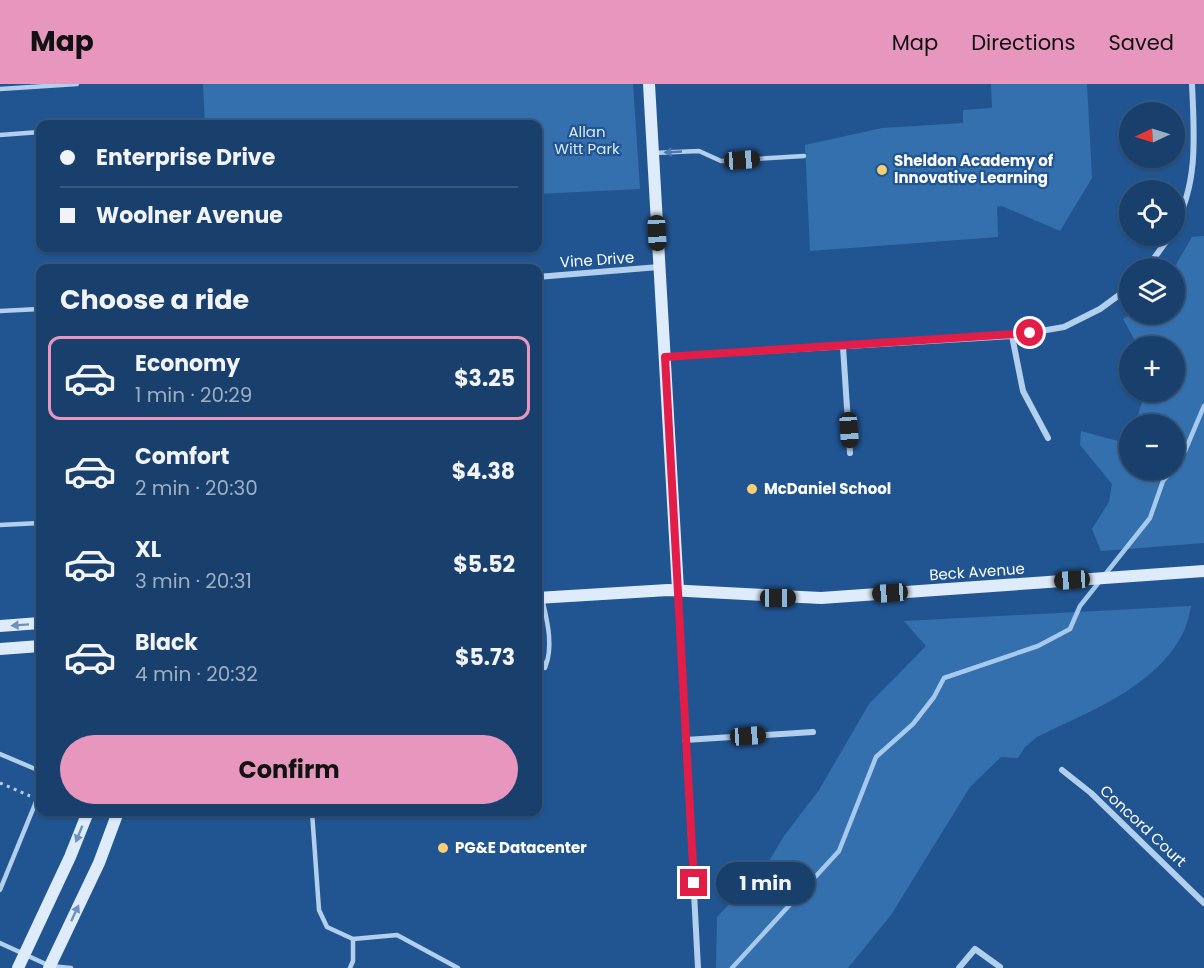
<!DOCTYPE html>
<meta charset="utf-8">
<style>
:root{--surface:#19406d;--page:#264b75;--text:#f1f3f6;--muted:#9fafc2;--line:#375980;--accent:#e797bd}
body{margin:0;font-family:Poppins,sans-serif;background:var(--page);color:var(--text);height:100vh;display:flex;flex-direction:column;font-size:22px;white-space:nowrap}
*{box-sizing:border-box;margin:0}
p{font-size:20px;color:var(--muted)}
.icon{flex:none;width:33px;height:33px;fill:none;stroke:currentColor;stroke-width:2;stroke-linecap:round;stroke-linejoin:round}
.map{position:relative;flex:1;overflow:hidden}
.details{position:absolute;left:36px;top:180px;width:506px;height:552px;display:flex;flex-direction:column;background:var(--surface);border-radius:12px;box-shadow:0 2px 4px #0004,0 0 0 2px var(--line)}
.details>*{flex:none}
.banner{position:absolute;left:36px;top:36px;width:506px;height:132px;border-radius:12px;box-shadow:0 2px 4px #0004,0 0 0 2px var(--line);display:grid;align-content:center;height:132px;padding:0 24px;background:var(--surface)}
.needle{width:39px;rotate:266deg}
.fabs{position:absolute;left:1119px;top:18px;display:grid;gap:12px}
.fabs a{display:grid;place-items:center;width:66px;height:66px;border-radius:50%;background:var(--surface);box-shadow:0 2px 4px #0004,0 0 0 2px var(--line);font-size:30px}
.end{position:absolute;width:27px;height:27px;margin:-14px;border:8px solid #e11d48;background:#fff;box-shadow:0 0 0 3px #fff}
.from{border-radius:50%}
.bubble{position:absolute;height:42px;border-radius:21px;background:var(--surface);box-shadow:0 2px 4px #0004,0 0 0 2px var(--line);font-size:20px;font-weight:700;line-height:42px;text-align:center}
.car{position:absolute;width:18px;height:36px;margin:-18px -9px;border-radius:8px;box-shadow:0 0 4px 2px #0007;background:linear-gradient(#222 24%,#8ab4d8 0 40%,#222 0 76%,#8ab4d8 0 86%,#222 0)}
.banner b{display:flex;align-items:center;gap:21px;height:57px;font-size:22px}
.banner b+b{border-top:2px solid var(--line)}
.banner i{width:15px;height:15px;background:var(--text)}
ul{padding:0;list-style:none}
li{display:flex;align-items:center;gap:18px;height:84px;margin:0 12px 9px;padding:0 12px;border:3px solid transparent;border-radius:12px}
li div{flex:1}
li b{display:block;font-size:22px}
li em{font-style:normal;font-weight:700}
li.active{border-color:var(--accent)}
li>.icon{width:54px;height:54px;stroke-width:1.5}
h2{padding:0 24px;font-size:27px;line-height:72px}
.cta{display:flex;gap:12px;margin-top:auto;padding:12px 24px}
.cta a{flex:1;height:69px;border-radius:36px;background:var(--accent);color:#111;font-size:24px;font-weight:700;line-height:69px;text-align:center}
header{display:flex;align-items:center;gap:36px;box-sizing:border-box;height:84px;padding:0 30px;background:var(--accent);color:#111}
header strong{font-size:28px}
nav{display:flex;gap:33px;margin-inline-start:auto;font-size:21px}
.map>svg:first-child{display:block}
.green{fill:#3570ae}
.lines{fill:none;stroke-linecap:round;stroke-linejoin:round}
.stream{stroke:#a6caee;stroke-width:4.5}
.path{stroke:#b2cfed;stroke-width:3;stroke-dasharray:3 4.5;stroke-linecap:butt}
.lane{stroke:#b2cfed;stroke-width:4.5}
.street{stroke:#b2cfed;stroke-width:6}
.secondary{stroke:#deebfa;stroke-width:12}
.oneway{fill:#4c7aad}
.oneway2{fill:#6d91bb}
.route{stroke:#e11d48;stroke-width:8}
.poi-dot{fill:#f9ce74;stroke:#215591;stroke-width:2}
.labels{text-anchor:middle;stroke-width:4.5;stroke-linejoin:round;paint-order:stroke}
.park-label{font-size:15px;fill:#d8e8f9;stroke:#215591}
.poi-label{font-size:15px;font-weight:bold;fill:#fff;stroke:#215591;text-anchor:start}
.street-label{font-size:15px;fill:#fff;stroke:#215591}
</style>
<header>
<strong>Map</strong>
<nav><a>Map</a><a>Directions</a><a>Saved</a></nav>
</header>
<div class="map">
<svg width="1204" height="884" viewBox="0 0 1204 884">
<rect width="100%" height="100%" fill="#215591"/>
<g class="green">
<polygon points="203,0 633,0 640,105 537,110 537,40 205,40"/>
<polygon points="991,0 1087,0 1092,94 1060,147 1002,122 997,123 998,153 810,167 805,61 882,44 963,39 963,26 992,24"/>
<polygon points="1204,152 1204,459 1101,467 1092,445 1109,418 1112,400 1080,361 1081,347 1129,360 1130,386 1174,386 1174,340 1135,340 1145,308 1174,308 1174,262 1138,262 1123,235 1131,230 1174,230 1174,184 1192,153"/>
<path d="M 1191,522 C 1189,531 1187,541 1183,549 C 1155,604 1089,627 1037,653 L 1025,663 L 1018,674 L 1001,673 L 970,703 L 891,831 L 848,884 L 716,884 L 717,833 L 766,782 L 784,752 L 819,706 L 869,620 L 926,562 L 904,537 Z"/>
</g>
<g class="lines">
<g class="stream">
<polyline points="1174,381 1185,367 1204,322"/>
<polyline points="732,884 839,767 876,673 913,640 934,613 944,594 1038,562 1070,545 1080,522 1150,434 1163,397 1172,386"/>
</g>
<polyline class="path" points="0,699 30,712"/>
<g class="lane">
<polyline points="0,5 77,0"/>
<polyline points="0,51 40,48"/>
<polyline points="653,69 699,67 721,77 804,72"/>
<polyline points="0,227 40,225"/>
<polyline points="0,441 40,439"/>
<path d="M 542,514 C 547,536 554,562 545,584 C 535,562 538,537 542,514 Z"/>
<polyline points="0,670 40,687"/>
<polyline points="312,728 319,826 327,843 353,855 397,851 458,884"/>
<polyline points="0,806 40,708"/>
<polyline points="0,859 50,882 71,884"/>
<polyline points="350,884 353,877 353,855"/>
</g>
<g class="street">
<path d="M 1174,143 C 1199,99 1194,48 1192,0"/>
<polyline points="1147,184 1170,152"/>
<polyline points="537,193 659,183"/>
<polyline points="1012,252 1023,307 1048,354"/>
<polyline points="843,263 850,369"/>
<polyline points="665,273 1012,252 1064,243 1100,225 1130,203"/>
<polyline points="678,507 698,884"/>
<polyline points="685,656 813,648"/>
<polyline points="1062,686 1091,709 1204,819"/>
<polyline points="959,884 975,865 1000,883"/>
</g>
<g class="secondary">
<polyline points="649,0 678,506"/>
<polyline points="537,514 668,506 821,514 1204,487"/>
<polyline points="0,542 40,539"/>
<polyline points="0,565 40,562"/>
<polyline points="18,884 70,773 88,728"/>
<polyline points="49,884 99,779 118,728"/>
</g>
</g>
<defs><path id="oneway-solid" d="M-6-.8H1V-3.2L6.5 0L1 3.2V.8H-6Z" transform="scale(1.5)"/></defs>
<use class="oneway" href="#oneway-solid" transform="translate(673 68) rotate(177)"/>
<g class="oneway2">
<use href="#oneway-solid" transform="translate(20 541) rotate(176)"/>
<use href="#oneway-solid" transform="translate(79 750) rotate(112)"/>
<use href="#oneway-solid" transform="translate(75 829) rotate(-65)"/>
</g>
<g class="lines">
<polyline class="route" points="694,799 665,273 1030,249"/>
</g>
<g class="poi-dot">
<circle cx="882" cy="86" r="6"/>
<circle cx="752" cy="405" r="6"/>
<circle cx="443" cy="764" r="6"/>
</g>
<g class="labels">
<g class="park-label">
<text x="587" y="53">Allan<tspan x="587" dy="17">Witt Park</tspan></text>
</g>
<g class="poi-label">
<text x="894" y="82">Sheldon Academy of<tspan x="894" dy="17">Innovative Learning</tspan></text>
<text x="764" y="410">McDaniel School</text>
<text x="455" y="769">PG&amp;E Datacenter</text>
</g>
<g class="street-label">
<text transform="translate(597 176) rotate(-4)" y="5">Vine Drive</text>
<text transform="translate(977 488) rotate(-4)" y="5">Beck Avenue</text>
<text transform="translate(1143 742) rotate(43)" y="5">Concord Court</text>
</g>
</g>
</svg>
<div class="fabs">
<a><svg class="needle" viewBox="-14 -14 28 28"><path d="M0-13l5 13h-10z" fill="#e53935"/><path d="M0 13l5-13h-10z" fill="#9fafc2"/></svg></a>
<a><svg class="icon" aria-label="locate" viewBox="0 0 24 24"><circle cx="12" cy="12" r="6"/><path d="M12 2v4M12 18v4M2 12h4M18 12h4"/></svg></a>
<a><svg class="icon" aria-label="layers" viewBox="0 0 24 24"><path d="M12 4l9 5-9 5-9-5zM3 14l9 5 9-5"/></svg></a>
<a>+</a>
<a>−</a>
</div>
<i class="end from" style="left:1030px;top:249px"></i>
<i class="end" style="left:694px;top:799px"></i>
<div class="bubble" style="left:716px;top:778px;width:99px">1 min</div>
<i class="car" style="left:742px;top:76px;rotate:86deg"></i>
<i class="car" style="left:657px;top:149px;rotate:177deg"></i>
<i class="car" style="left:849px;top:346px;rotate:176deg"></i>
<i class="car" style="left:1072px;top:496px;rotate:266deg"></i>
<i class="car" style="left:890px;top:509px;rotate:266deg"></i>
<i class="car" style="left:778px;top:514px;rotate:90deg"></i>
<i class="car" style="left:748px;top:652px;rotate:86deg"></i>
<div class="banner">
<b><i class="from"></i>Enterprise Drive</b>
<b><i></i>Woolner Avenue</b>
</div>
<section class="details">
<h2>Choose a ride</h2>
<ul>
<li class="active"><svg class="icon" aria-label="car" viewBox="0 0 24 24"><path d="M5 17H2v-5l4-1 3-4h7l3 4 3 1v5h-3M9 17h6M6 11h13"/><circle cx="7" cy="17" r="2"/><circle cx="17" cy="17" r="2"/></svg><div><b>Economy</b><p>1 min · 20:29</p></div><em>$3.25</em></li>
<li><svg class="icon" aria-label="car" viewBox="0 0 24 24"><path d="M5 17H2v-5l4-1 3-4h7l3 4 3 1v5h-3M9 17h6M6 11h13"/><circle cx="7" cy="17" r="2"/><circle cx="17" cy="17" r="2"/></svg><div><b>Comfort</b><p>2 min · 20:30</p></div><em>$4.38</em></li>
<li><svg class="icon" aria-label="car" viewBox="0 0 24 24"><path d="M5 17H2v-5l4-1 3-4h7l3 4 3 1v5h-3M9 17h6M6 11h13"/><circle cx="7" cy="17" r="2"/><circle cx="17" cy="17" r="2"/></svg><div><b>XL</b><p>3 min · 20:31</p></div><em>$5.52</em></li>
<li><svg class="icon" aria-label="car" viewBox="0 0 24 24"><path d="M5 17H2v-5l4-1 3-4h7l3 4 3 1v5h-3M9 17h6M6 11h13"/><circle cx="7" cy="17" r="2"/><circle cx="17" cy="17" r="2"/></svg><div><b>Black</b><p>4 min · 20:32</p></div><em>$5.73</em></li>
</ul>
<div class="cta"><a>Confirm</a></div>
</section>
</div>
